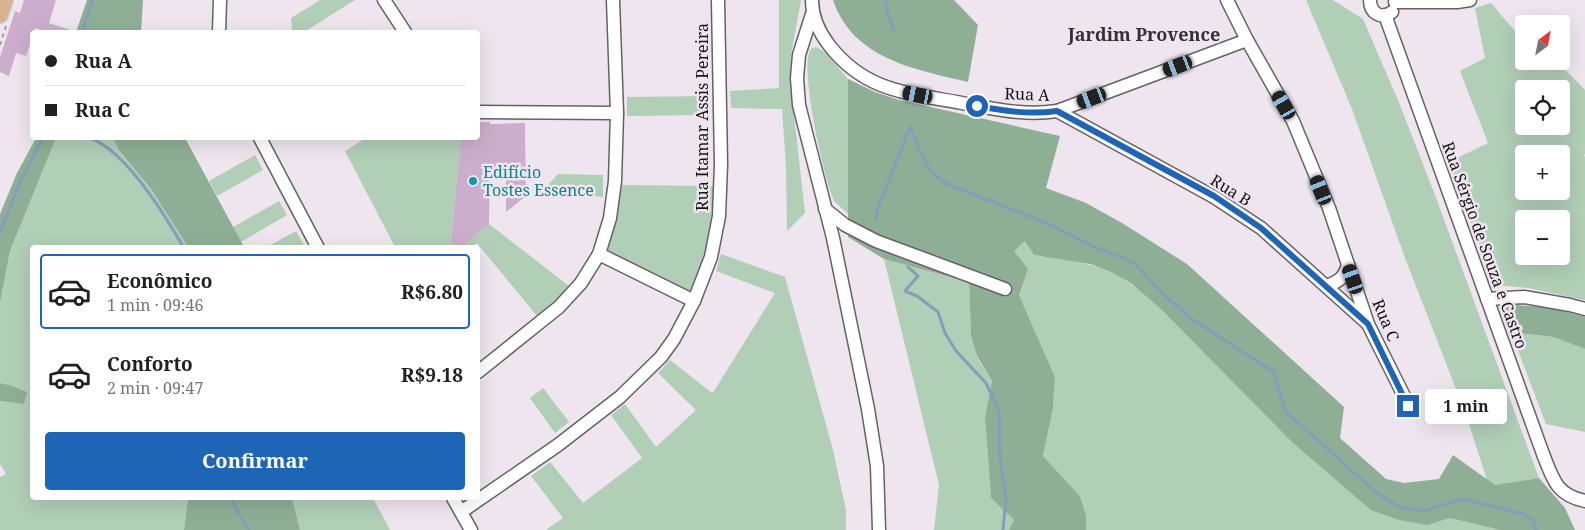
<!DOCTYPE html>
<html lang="pt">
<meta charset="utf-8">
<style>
:root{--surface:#fff;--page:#f2f2f2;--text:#202124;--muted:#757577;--line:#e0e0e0;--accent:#1f65b6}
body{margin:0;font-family:"Noto Serif",serif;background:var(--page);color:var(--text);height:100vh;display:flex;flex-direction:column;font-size:19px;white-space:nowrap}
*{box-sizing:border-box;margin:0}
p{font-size:16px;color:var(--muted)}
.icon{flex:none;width:28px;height:28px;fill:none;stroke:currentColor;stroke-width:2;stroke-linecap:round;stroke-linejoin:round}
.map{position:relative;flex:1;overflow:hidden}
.panel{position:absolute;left:30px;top:245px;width:450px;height:255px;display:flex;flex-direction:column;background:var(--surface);border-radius:5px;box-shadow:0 5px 20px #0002}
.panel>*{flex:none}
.banner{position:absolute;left:30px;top:30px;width:450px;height:110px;border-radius:5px;box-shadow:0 5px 20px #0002;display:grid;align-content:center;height:110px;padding:0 15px;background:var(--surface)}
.needle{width:32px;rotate:32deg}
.tools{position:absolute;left:1515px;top:15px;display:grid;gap:10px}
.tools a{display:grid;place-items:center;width:55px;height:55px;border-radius:5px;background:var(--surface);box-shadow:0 5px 20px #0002;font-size:25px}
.end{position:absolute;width:22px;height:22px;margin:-11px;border:6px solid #1f65b6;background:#fff;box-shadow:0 0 0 2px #fff}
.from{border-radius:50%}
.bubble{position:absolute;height:35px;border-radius:5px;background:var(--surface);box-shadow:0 5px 20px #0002;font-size:16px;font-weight:700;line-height:35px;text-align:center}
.car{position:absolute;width:15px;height:30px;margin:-15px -8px;border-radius:6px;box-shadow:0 0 4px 1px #0007;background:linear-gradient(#222 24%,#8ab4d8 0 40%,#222 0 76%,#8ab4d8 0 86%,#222 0)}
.banner b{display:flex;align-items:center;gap:18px;height:48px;font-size:19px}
.banner b+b{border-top:1px solid var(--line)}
.banner i{width:12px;height:12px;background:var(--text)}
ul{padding:9px 0 0;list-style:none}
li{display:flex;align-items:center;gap:15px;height:75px;margin:0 10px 8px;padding:0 5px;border:2px solid transparent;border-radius:5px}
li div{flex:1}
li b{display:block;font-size:19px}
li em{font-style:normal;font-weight:700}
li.current{border-color:var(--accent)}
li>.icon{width:45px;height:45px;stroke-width:1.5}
.primary-button{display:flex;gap:10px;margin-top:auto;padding:10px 15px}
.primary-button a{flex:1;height:58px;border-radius:5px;background:var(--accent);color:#fff;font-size:20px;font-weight:700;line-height:58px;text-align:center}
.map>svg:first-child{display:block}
.green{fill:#b1ceb7;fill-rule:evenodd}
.forest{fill:#8eaf96}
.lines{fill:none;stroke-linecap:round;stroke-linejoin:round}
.stream{stroke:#889cbb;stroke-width:3}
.building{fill:#cbaecb}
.minor-casing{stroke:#676067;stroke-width:15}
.major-casing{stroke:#c7c7c7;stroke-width:18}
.path{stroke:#a39da3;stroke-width:2;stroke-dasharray:4 4;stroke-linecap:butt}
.minor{stroke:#fff;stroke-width:12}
.major{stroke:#d9b28f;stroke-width:15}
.route{stroke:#1f65b6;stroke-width:6}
.culture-dot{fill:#0f9aa8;stroke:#eee5ee;stroke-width:2}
.labels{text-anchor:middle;stroke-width:5;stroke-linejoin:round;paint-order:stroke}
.street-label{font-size:16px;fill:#161416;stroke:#eee5ee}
.culture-label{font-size:16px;fill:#0d838f;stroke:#eee5ee;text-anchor:start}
.neighbourhood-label{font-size:18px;font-weight:bold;fill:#352f36;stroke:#eee5ee}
</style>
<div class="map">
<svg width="1585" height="530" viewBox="0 0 1585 530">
<rect width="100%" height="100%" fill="#eee5ee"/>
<g class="green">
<polygon points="320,0 355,0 304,32 292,32 291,18"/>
<polygon points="779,0 801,0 791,55 790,79 805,213 787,231 786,166 782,109 731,108 730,91 779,88"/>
<polygon points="1306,0 1333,0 1363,19 1398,100 1435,195 1539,478 1495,485 1487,480 1465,412 1405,258 1352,109"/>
<path d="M 1491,3 L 1524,42 L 1524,61 L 1557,61 L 1585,90 L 1585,154 L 1584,155 L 1585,157 L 1585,300 L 1528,288 L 1494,285 L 1449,162 L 1488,143 L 1460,71 L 1485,58 L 1475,8 ZM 1524,89 L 1561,89 L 1561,126 L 1524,126 ZM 1524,154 L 1561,154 L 1561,191 L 1524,191 ZM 1524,219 L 1561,219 L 1561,256 L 1524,256 Z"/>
<path d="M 816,47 L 825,52 L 848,79 L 848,214 L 834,201 L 831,193 C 823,171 800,70 810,51 C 812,47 812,48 816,47 Z"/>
<polygon points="709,96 709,115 627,116 627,97"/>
<polygon points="56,138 113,138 118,147 151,189 188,247 32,248 32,498 188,498 184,530 0,530 0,477 6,474 0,464 0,401 24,404 9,385 0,383 0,303 10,251"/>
<polygon points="366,138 461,138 450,247 395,247 345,151"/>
<polygon points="255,155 263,170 217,196 209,181"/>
<polygon points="558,174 603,175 603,197 542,192"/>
<path d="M 622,185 L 714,186 C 712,223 705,257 693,293 L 607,252 L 617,212 Z"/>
<polygon points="279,201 287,215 241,242 233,227"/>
<polygon points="489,224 569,286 554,303 537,316 477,243 472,247 461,248"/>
<polygon points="296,231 305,247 267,247"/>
<path d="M 1026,240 L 1034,255 C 1068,260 1102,263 1130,283 C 1142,291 1152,301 1163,311 L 1428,525 L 1450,518 L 1500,530 L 1086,530 L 1086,515 L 1080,496 L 1043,456 L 1053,408 L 1055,377 L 1019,295 L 1027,269 L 1013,251 Z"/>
<polygon points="721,254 785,277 833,450 846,510 846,530 546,530 563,518 531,476 550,462 583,503 642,458 611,415 625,404 656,447 696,410 658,373 670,360 712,393 714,391 775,293 716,271"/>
<polygon points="884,259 969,282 971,336 978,359 992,381 985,417 991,498 1014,520 1009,530 934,530 939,485"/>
<polygon points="1511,332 1553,337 1585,349 1585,432 1546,424"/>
<polygon points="543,388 569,422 555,433 530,398"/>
<polygon points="292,498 373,498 390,530 300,530"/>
</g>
<g class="forest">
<polygon points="87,0 143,0 141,32 76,32"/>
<path d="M 833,0 L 954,0 L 978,25 L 968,82 C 914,69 853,59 833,0 Z"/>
<polygon points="848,79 875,92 899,100 1060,136 1046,188 1086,203 1122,223 1187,264 1344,407 1340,438 1386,479 1404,483 1439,479 1453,455 1495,485 1539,478 1565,508 1575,530 1500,530 1450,518 1428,525 1399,520 1371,510 1292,442 1163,311 1131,283 1111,272 1090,264 1034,255 1025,241 1014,251 1028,269 1019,295 1055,377 1053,408 1043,456 1080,496 1086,515 1086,530 1009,530 1014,520 991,498 985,417 992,381 977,356 971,336 969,282 884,259 848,237"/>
<polygon points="36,138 56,138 10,251 0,303 0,214 17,173"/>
<polygon points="113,138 185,138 244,247 188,247 151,189 119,150"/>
<polygon points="1498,304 1547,307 1585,317 1585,349 1553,337 1511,332"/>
<polygon points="0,383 9,385 27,392 24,404 0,401"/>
<polygon points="188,498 292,498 300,530 184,530"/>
</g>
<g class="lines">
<g class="stream">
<polyline points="886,0 887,10 894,30"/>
<polyline points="82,32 92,0"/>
<polyline points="910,127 920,151 930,170 945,183 1051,225 1095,247 1123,258 1136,265 1164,295 1192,319 1274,372 1285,411 1378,494 1400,507 1423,511 1462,499 1523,514 1534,521 1536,530"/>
<path d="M 90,138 C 127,152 164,214 184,248"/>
<polyline points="876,219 878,208 910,127"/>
<polyline points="0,232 21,180 43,138"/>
<polyline points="908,267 918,276 905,291 917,296 938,312 945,333 956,351 986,383 999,411 1000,460 1006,497 1003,530"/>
<polyline points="231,498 238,513 249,530"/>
</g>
</g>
<g class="building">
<polygon points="24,0 56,0 49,23 74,31 74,32 48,32 35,28 26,56 16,53 9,76 0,72 0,57 15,11 20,13"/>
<polygon points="478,122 490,122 490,124 525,123 526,196 506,212 506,168 490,168 489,224 461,248 450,248 461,138 478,138"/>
</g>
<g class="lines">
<g class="minor-casing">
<g id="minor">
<polyline points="384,0 405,32"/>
<path d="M 812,0 C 812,17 819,32 829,45 C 865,92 909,93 962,103 C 994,109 1025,116 1057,111 L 1247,40"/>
<polyline points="1227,0 1247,40 1293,121 1329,208 1368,324 1409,406"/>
<path d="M 1370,0 C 1370,13 1381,20 1392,12"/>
<polyline points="1395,2 1457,2 1470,0"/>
<polyline points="812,14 799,55 797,78 799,105 833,238 868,409 877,466 879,530"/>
<path d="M 1385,15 L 1543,454 C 1553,479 1556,495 1585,501"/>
<polyline points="219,32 220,0"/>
<polyline points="1057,111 1214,197 1261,228 1367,323"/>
<polyline points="478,112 617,113"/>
<polyline points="260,138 318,248"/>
<polyline points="825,209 845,225 876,241 1005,289"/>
<polyline points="599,254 694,301"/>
<path d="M 1326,286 C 1339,282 1345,277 1348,264"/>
<polyline points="1487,299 1524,297 1570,305 1585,309"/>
<polyline points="478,372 559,307 581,283 599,254 610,218 615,181 617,113 613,0"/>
<polyline points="453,498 471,530"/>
<polyline points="461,512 558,445 620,397 661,357 674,339 694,301 711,257 719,216 721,164 718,0"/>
</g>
</g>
<g class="major-casing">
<polyline id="major" points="0,15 5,0"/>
</g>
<polyline class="path" points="0,45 6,26"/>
<use href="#minor" class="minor"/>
<use href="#major" class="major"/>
</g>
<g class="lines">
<path class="route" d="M 977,106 C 1005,111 1029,115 1057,111 L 1214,196 L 1261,228 L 1368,324 L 1408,406"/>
</g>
<circle class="culture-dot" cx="473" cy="181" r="5"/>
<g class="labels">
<g class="street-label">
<text transform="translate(1027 94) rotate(2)" y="6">Rua A</text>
<text transform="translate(702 117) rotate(-90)" y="6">Rua Itamar Assis Pereira</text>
<text transform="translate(1231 190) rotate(32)" y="6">Rua B</text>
<text transform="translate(1485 245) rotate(70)" y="6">Rua Sérgio de Souza e Castro</text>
<text transform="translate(1386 320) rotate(67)" y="6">Rua C</text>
</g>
<g class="culture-label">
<text x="483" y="178">Edifício<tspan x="483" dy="18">Tostes Essence</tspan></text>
</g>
<g class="neighbourhood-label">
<text x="1144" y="41">Jardim Provence</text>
</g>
</g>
</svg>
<div class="tools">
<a><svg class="needle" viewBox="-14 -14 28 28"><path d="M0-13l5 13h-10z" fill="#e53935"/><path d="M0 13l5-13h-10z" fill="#757577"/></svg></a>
<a><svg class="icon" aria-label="locate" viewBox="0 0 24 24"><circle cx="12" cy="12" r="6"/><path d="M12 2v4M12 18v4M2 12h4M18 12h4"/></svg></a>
<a>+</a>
<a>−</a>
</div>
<i class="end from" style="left:977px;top:106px"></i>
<i class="end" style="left:1408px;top:406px"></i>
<div class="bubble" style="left:1425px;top:389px;width:82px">1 min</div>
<i class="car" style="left:1178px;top:66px;rotate:249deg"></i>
<i class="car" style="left:918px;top:95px;rotate:281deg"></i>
<i class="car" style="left:1092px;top:98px;rotate:249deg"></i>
<i class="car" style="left:1284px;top:105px;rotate:330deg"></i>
<i class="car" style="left:1321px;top:190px;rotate:338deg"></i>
<i class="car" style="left:1353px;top:279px;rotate:341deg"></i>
<div class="banner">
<b><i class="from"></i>Rua A</b>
<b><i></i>Rua C</b>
</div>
<section class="panel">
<ul>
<li class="current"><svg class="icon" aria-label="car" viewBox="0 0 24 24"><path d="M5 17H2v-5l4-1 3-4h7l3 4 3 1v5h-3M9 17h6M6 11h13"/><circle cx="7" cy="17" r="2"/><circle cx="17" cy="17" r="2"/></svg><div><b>Econômico</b><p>1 min · 09:46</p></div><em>R$6.80</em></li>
<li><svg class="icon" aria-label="car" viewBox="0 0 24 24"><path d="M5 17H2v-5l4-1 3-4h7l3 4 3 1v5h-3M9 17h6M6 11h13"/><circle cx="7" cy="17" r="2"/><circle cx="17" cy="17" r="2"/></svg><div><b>Conforto</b><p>2 min · 09:47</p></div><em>R$9.18</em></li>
</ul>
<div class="primary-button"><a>Confirmar</a></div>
</section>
</div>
